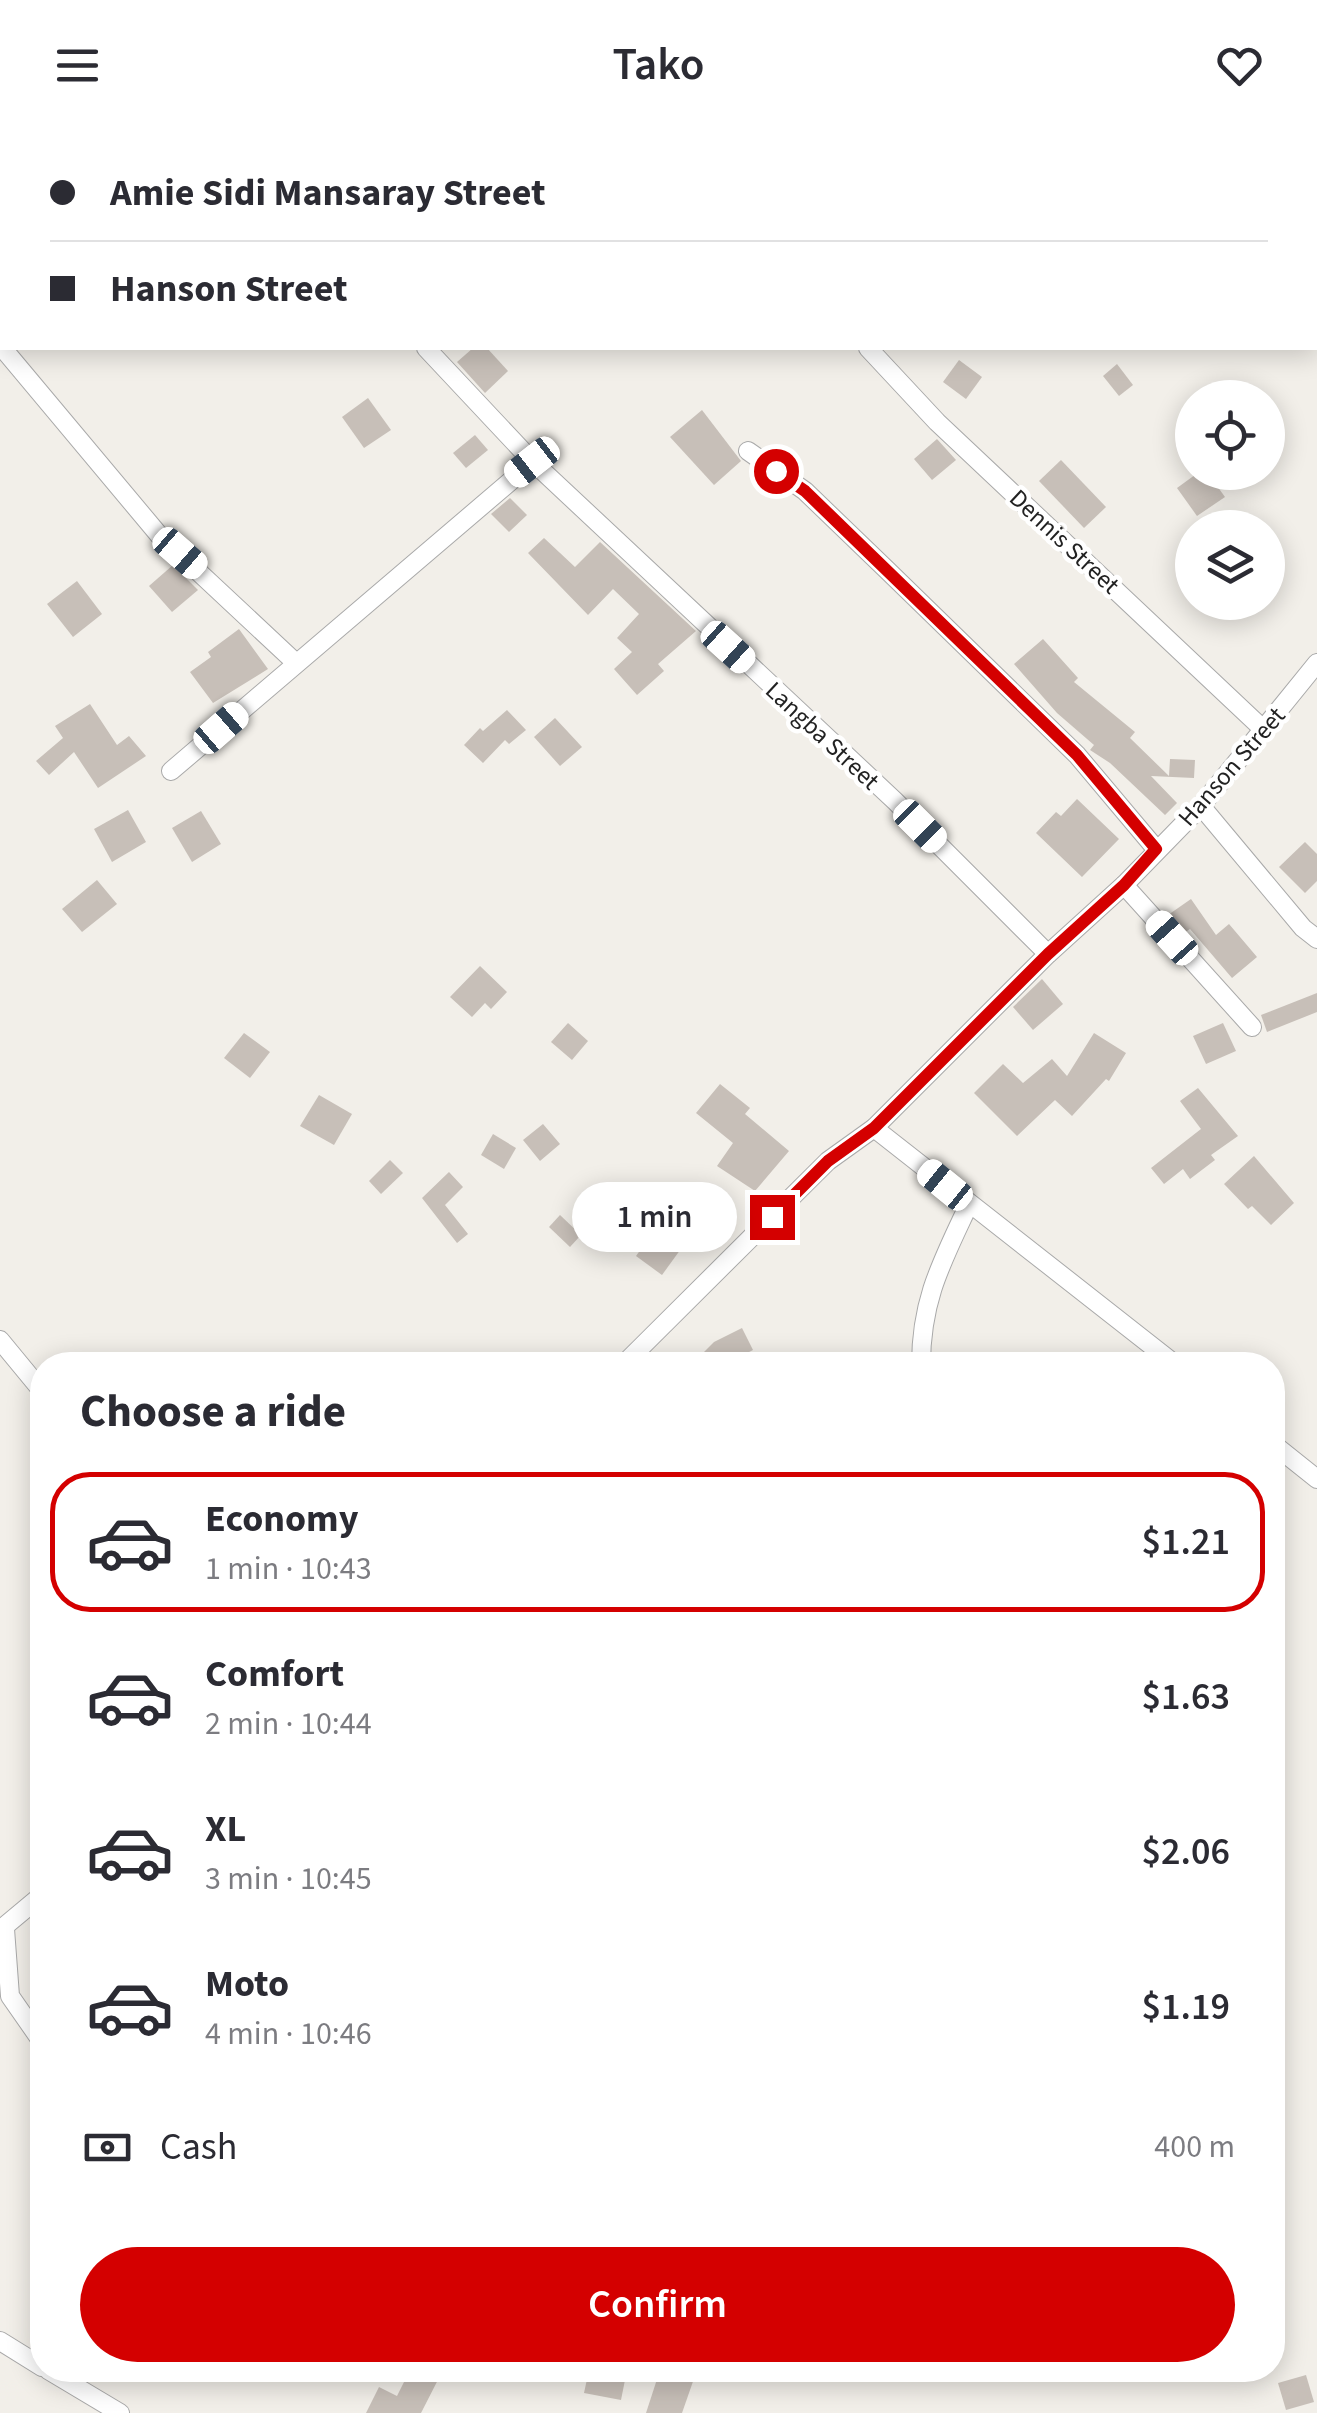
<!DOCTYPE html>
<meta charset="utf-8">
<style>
:root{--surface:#fff;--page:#f2f2f3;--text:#2b2b33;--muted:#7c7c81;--line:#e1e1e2;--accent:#d40000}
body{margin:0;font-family:"Source Sans 3",sans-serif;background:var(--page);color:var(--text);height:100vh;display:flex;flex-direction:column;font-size:38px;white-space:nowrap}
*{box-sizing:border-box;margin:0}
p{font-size:32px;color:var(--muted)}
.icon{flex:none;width:55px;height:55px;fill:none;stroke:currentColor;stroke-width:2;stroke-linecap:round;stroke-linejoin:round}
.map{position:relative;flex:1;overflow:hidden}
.sheet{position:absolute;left:30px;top:1222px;width:1255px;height:1030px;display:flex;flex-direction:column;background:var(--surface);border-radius:40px;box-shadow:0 5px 25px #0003}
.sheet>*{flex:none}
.top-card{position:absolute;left:0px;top:0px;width:1318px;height:220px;box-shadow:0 5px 25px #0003;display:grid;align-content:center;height:220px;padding:0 50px;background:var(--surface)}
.controls{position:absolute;left:1175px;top:250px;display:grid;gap:20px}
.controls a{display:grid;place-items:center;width:110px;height:110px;border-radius:50%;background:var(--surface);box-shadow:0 5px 25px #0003;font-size:50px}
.end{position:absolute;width:45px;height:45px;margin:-22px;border:12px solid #d40000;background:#fff;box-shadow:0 0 0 5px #fff}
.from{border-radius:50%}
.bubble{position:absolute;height:70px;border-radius:35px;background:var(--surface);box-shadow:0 5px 25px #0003;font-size:32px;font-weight:600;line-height:70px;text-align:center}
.car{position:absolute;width:30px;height:60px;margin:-30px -15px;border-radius:12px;box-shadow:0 0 8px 2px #0007;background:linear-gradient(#fff 24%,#345 0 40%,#fff 0 76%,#345 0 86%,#fff 0)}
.top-card b{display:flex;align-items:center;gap:35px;height:95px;font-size:38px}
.top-card b+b{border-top:2px solid var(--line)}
.top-card i{width:25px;height:25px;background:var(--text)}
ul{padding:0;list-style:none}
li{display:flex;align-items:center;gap:30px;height:140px;margin:0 20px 15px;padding:0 30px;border:5px solid transparent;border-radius:40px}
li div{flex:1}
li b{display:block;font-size:38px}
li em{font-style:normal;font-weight:600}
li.active{border-color:var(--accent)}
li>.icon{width:90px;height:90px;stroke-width:1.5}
h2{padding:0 50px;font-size:45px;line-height:120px}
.pay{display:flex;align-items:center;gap:25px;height:110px;padding:0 50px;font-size:38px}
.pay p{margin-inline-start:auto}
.action{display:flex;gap:20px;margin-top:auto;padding:20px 50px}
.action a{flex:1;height:115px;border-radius:60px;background:var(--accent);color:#fff;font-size:40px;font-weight:600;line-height:115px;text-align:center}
header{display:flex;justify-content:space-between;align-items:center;height:130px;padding:0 50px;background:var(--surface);font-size:45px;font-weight:600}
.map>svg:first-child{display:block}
.building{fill:#c7bfb8}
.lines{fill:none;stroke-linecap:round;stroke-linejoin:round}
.street-casing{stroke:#a9a9a9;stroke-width:20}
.street{stroke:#fff;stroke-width:18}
.route{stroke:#d40000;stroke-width:12}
.labels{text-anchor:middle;stroke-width:9;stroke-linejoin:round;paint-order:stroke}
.street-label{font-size:25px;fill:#222;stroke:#fff}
</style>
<header><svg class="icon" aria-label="menu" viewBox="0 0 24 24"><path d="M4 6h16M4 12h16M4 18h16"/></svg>Tako<svg class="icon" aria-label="heart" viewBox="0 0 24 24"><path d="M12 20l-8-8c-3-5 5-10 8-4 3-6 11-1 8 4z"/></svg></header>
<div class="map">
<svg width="1317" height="2283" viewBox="0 0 1317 2283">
<rect width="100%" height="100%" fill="#f2efe9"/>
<g class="building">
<polygon points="473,218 487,218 508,241 485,263 457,232"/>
<polygon points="959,230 982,247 966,269 943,252"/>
<polygon points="1117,234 1133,255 1119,266 1103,246"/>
<polygon points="368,268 391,300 364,318 342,287"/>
<polygon points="702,280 741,331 714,355 670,307"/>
<polygon points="475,305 488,320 466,338 453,323"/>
<polygon points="937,309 956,330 932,350 914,329"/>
<polygon points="1061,330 1106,377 1084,398 1039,351"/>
<polygon points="1199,342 1207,342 1225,367 1197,386 1177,358"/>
<polygon points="510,368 527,385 509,402 491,384"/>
<polygon points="544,408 575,437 600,412 696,501 658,534 664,541 637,565 614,539 632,522 617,508 639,484 613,459 588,485 528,423"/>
<polygon points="173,435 198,460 172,482 149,456"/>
<polygon points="77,451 102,484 73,507 47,474"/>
<polygon points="239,499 268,539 213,573 190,542 211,527 208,522"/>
<polygon points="1043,509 1078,548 1074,552 1135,602 1130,608 1169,646 1170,629 1195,630 1194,648 1151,646 1177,673 1165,685 1110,633 1090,620 1094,615 1057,583 1014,534"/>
<polygon points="90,574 117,615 129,606 146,626 98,658 74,622 49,645 36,631 63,608 55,596"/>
<polygon points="507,580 526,600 509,614 505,610 483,633 464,615 480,598 483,601"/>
<polygon points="555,588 582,617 560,636 534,607"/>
<polygon points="1077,669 1119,709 1082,747 1036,703 1056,682 1061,686"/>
<polygon points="128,680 146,712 112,732 94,699"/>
<polygon points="201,681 221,714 192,732 172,698"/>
<polygon points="1305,712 1317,724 1317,751 1305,763 1279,737"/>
<polygon points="97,750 117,774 82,802 62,779"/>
<polygon points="1191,769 1216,805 1229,794 1257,827 1232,848 1190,799 1184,803 1168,785"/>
<polygon points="480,836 507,862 491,879 485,873 472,887 450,867"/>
<polygon points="1042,849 1063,874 1033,900 1013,877"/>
<polygon points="1317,863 1317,882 1267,902 1261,885"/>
<polygon points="568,893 588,911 572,930 551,912"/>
<polygon points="1223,893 1236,921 1206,934 1193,906"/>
<polygon points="244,903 270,922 250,948 224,928"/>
<polygon points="1094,903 1126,923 1109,951 1106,949 1072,986 1055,970 1017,1006 974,963 1003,934 1023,953 1052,929 1067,946"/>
<polygon points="720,954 750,978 745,984 789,1021 755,1061 717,1036 733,1013 696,983"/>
<polygon points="1198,958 1238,1006 1211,1025 1215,1030 1190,1049 1183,1039 1164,1054 1151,1038 1201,999 1180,971"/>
<polygon points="319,965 352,984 334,1015 300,996"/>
<polygon points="543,994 560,1014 540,1031 523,1010"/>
<polygon points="493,1004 516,1018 504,1039 481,1025"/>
<polygon points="1254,1026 1294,1073 1271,1095 1252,1076 1248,1079 1224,1054"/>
<polygon points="390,1030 403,1043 381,1064 369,1051"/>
<polygon points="449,1042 463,1057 445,1075 468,1104 457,1113 422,1068"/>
<polygon points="560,1085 581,1105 570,1117 549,1097"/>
<polygon points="665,1086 691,1105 662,1145 636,1126"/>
<polygon points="742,1198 753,1220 724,1235 691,1235 714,1212"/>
<polygon points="410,2240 443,2240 421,2283 366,2283 379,2257 397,2266"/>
<polygon points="589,2240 627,2240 621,2270 584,2263"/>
<polygon points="660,2240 697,2240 682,2283 646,2283"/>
<polygon points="1306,2245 1314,2272 1286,2280 1278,2253"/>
</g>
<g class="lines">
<g class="street-casing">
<g id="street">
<polyline points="236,0 238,2"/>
<polyline points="677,0 679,2"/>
<polyline points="874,0 876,2"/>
<polyline points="1292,0 1294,2"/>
<polyline points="153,2 157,0"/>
<polyline points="995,2 997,0"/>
<polyline points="1171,2 1174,0"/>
<polyline points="1315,35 1317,38"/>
<polyline points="0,215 159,405 296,533"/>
<polyline points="426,218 533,332"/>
<polyline points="868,218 937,292 1265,601"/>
<polyline points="748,321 805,361 887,440 1077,625 1156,719"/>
<polyline points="171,641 533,332 895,671 1048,824"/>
<polyline points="1201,676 1303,798 1317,809"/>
<polyline points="1124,755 1252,897"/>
<polyline points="874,998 1176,1235"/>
<polyline points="0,1210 42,1261"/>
<polyline points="623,1235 828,1031 874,998 1048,824 1124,755 1201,676 1317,533"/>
<path d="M 921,1235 C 921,1169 942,1132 969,1074"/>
<polyline points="1272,1313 1317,1349"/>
<polyline points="5,1799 10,1866 42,1912"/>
<polyline points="0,1800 42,1765"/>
<polyline points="0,2211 42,2237"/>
<polyline points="48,2240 120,2283"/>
</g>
</g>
<use href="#street" class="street"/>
</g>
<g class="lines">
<polyline class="route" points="772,1087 828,1031 874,998 1048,824 1124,755 1156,719 1077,625 805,361 776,341"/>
</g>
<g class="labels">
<g class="street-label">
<text transform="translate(1065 411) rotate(43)" y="9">Dennis Street</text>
<text transform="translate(823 605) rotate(43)" y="9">Langba Street</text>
<text transform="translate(1231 636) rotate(-49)" y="9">Hanson Street</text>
</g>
</g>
</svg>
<div class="controls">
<a><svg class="icon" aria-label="locate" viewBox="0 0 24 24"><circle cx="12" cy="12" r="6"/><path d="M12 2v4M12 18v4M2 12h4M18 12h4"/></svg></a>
<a><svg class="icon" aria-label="layers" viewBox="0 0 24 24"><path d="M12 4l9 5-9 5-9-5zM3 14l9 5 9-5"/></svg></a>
</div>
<i class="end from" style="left:776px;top:341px"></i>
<i class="end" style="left:772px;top:1087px"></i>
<div class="bubble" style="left:572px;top:1052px;width:165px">1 min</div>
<i class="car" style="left:532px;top:332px;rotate:232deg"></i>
<i class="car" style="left:180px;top:423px;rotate:131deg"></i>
<i class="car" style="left:728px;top:517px;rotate:132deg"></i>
<i class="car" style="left:221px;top:598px;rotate:49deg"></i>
<i class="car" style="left:920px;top:696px;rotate:135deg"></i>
<i class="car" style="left:1172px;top:808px;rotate:318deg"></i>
<i class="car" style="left:945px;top:1055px;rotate:309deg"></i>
<div class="top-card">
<b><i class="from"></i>Amie Sidi Mansaray Street</b>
<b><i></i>Hanson Street</b>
</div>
<section class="sheet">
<h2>Choose a ride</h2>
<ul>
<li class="active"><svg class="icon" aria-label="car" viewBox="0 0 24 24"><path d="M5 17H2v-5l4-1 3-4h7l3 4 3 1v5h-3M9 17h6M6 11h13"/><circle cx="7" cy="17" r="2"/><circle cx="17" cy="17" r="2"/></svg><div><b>Economy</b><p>1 min · 10:43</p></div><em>$1.21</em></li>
<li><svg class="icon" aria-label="car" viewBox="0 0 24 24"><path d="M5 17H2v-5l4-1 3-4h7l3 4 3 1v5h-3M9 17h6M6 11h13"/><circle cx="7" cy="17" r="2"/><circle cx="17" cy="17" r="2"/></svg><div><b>Comfort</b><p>2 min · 10:44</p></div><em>$1.63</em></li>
<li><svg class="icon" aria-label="car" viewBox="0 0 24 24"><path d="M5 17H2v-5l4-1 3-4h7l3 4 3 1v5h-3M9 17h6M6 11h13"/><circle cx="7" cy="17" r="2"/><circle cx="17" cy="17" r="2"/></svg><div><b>XL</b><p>3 min · 10:45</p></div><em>$2.06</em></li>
<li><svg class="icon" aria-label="car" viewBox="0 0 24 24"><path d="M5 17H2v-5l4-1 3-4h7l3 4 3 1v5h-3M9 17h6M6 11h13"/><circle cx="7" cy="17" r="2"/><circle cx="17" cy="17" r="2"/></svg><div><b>Moto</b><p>4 min · 10:46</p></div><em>$1.19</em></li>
</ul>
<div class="pay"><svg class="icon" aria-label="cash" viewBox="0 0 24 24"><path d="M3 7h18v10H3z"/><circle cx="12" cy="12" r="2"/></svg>Cash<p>400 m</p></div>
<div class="action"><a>Confirm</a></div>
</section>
</div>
